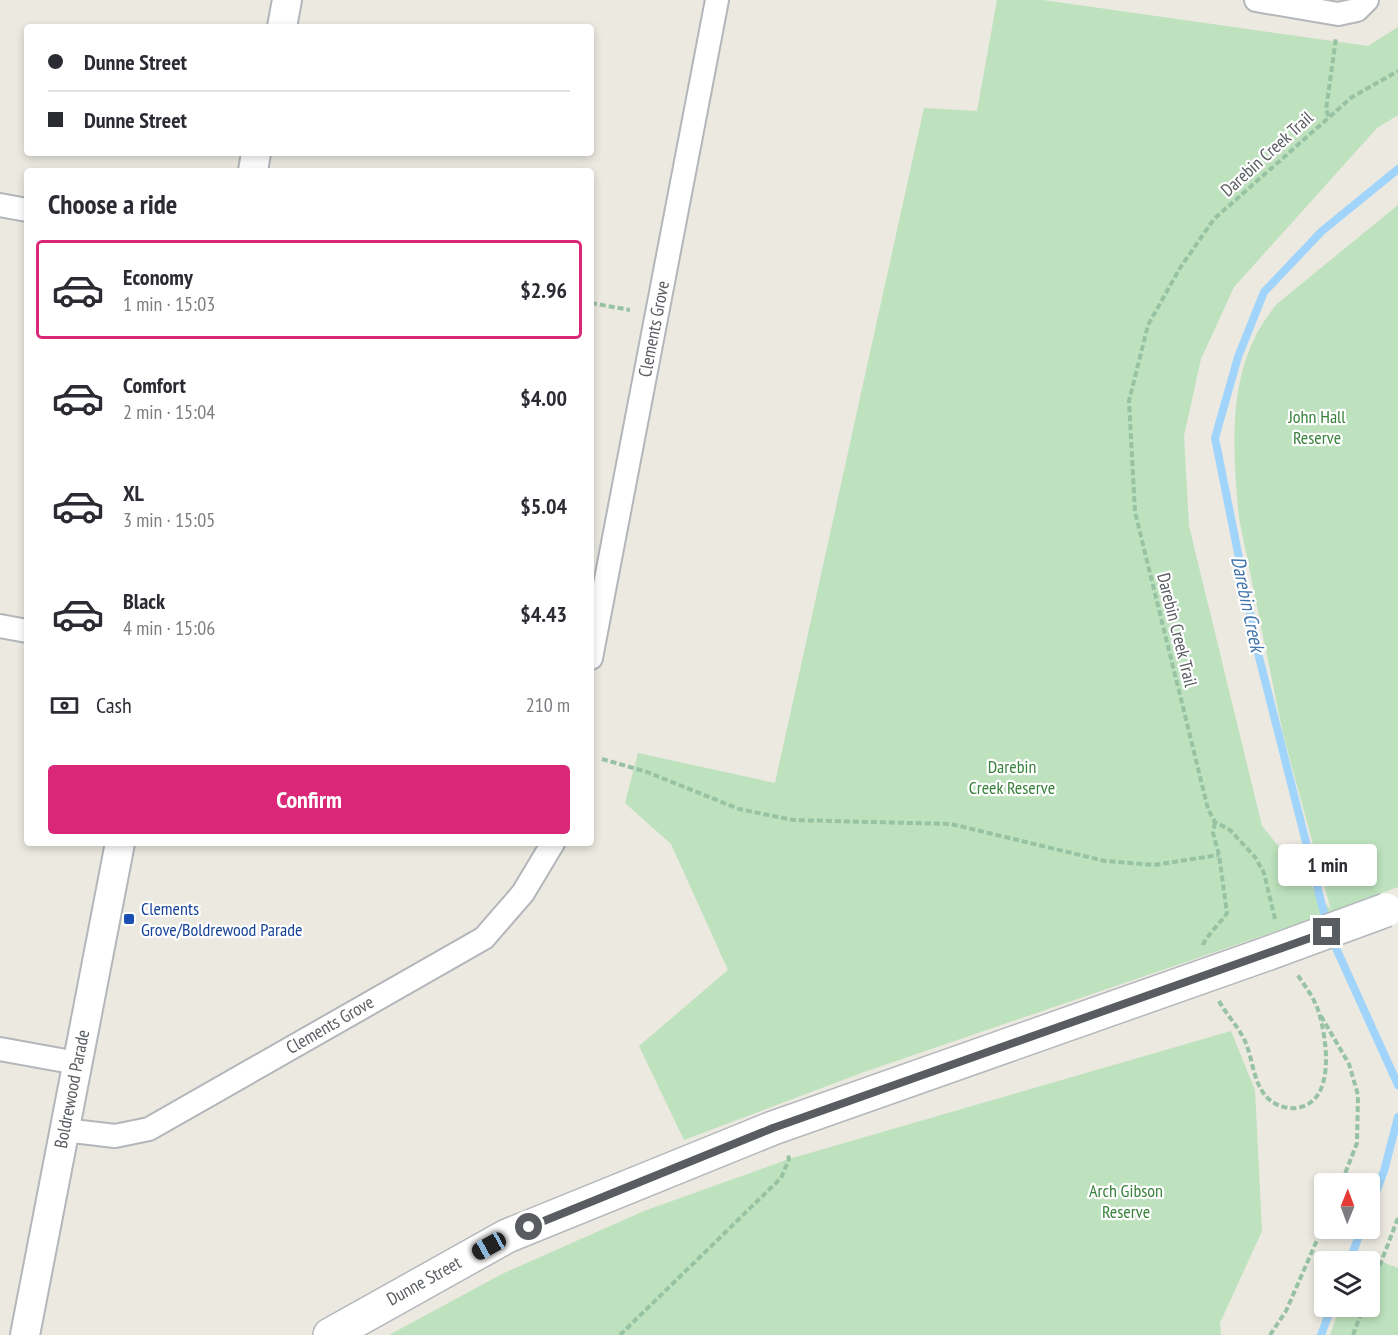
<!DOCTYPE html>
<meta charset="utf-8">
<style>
:root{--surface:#fff;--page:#f7f7f7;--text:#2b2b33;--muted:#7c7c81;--line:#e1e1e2;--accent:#db2777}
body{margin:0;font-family:"PT Sans Narrow",sans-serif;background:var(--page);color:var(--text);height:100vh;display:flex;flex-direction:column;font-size:22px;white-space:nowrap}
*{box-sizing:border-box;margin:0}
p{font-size:20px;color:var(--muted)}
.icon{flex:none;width:33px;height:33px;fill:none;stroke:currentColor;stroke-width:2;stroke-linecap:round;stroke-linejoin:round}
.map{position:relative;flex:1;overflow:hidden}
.sheet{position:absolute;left:24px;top:168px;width:570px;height:678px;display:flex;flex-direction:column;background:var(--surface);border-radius:6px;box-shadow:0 3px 9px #0003}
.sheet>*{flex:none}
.top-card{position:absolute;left:24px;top:24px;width:570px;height:132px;border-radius:6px;box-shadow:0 3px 9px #0003;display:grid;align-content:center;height:132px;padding:0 24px;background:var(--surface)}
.needle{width:39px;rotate:1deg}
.buttons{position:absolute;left:1314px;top:1173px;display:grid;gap:12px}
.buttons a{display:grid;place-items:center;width:66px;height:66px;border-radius:6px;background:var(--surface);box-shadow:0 3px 9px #0003;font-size:30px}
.end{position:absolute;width:27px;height:27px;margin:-14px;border:8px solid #595c60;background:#fff;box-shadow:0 0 0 3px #fff}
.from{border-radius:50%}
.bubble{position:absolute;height:42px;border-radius:6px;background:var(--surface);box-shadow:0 3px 9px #0003;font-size:20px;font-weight:700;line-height:42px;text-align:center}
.car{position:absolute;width:18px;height:36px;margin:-18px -9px;border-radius:8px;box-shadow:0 0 4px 2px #0007;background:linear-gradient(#222 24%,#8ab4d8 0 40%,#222 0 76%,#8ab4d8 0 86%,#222 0)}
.top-card b{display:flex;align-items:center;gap:21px;height:57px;font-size:22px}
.top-card b+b{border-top:2px solid var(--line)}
.top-card i{width:15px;height:15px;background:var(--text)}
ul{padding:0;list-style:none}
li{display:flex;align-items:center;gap:18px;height:99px;margin:0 12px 9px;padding:0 12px;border:3px solid transparent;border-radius:6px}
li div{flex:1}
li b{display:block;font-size:22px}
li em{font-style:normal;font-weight:700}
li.on{border-color:var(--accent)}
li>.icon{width:54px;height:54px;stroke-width:1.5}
h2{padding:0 24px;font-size:27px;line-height:72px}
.pay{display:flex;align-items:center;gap:15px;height:66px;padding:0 24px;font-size:22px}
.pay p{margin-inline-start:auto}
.primary-button{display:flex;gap:12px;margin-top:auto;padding:12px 24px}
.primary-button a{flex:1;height:69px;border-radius:6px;background:var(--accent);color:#fff;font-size:24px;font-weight:700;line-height:69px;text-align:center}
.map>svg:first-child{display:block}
.green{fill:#bde2bd}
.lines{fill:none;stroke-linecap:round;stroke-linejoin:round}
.stream{stroke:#a1d4fb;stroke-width:8}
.minor-casing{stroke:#b3b6ba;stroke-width:26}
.tertiary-casing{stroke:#b3b6ba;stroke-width:32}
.secondary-casing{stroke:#b4b7bc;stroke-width:36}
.path{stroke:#97c2a3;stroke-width:4;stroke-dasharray:6 3;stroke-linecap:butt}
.minor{stroke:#fff;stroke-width:22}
.tertiary{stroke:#fff;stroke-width:28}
.secondary{stroke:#fff;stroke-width:33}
.secondary-bridge-casing{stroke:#b4b7bc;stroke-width:36;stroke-linecap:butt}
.secondary-bridge{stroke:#fff;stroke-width:33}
.route{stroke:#595c60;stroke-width:8}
.transit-dot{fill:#1a4fb4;stroke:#fff;stroke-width:2}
.labels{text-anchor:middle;stroke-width:4.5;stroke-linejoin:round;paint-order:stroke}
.street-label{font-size:18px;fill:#595c60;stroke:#fff}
.park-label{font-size:18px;fill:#38813b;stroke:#fff}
.transit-label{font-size:18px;fill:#164399;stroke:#fff;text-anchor:start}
.water-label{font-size:20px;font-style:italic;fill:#4175ab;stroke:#fff}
</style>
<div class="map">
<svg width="1398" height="1335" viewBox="0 0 1398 1335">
<rect width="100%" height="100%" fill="#ebe9e0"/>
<g class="green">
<path d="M 997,0 L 1043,0 L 1368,46 L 1398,27 L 1398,115 L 1377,128 L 1234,287 L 1201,359 L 1184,436 L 1189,526 L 1262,826 L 1331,910 L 1283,734 L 1239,518 C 1232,445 1226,361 1278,303 L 1398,205 L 1398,887 L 1332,912 L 864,1072 L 684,1140 L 639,1046 L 728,970 L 671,844 L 625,803 L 638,753 L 775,783 L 924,108 L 977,111 Z"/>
<polygon points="1231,1031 1255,1090 1262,1231 1220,1323 1221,1335 389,1335 502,1274 644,1211 789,1159"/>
<polygon points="1359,1253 1398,1268 1398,1335 1330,1335 1340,1307 1370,1306 1370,1262 1356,1261"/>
</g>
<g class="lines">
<g class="stream">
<polyline points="1327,925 1258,653 1215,438 1238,357 1264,292 1322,231 1398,169"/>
<polyline points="1331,937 1398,1085"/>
<polyline points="1370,1208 1384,1171 1398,1117"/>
<polyline points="1349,1262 1362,1228"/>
<polyline points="1321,1335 1332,1306"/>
</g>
<g class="minor-casing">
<g id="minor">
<polyline points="1256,0 1338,14 1357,10 1367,0"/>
<polyline points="0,205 27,210"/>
<polyline points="0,626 27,631"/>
<polyline points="591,658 717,0"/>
<polyline points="0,1049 77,1063"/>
<polyline points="64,1130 115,1136 149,1129 484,938 523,893 553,843"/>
</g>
</g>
<g class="tertiary-casing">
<g id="tertiary">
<polyline points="282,27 287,0"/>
<polyline points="253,171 256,153"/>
<polyline points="25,1335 120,843"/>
</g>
</g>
<g class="secondary-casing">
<polyline id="secondary" points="330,1335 507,1236 773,1128 1269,953"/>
</g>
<g class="path">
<polyline points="1329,116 1326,110 1336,38"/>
<polyline points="591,303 630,310"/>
<polyline points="602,759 647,772 739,809 793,820 951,824 1105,861 1154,865 1219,855"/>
<polyline points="1275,919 1264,873 1255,857 1230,830 1215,822 1208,809 1135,512 1129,401 1148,325 1180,268 1214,219 1352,97 1398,71"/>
<path d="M 1203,945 C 1204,939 1222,921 1227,913 L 1219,855 L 1213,833 L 1215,822"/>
<path d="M 1219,1001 C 1226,1014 1237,1025 1244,1039 C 1254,1059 1252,1086 1271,1101 C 1279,1107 1291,1110 1301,1107 C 1335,1098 1327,1040 1319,1013 C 1315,999 1305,986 1297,974"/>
<polyline points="1321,1016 1349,1064 1358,1095 1357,1143 1341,1184"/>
<polyline points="1370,1291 1398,1218"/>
<polyline points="620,1335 781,1178 789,1159 788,1155"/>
<polyline points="1270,1335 1286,1311 1324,1224"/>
<polyline points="1353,1335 1364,1306"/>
</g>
<use href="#minor" class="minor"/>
<use href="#tertiary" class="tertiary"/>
<use href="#secondary" class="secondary"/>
<g class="secondary-bridge-casing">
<polyline id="secondary-bridge" points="1269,953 1386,910"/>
</g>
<use href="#secondary-bridge" class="secondary-bridge"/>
</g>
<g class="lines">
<polyline class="route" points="529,1227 773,1128 1327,932"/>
</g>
<rect class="transit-dot" x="123" y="913" width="12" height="12" rx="3"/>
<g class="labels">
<g class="street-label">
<text transform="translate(1267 154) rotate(-42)" y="6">Darebin Creek Trail</text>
<text transform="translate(654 329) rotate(-79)" y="6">Clements Grove</text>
<text transform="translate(1177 630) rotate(76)" y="6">Darebin Creek Trail</text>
<text transform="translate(330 1025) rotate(-30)" y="6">Clements Grove</text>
<text transform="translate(72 1089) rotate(-79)" y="6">Boldrewood Parade</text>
<text transform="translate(424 1281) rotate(-29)" y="6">Dunne Street</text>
</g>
<g class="park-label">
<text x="1317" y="423">John Hall<tspan x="1317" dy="21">Reserve</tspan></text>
<text x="1012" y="773">Darebin<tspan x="1012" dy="21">Creek Reserve</tspan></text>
<text x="1126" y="1197">Arch Gibson<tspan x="1126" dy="21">Reserve</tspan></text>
</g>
<g class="transit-label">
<text x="141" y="915">Clements<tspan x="141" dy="21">Grove/Boldrewood Parade</tspan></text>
</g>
<g class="water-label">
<text transform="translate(1248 604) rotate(78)" y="7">Darebin Creek</text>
</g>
</g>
</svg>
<div class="buttons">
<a><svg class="needle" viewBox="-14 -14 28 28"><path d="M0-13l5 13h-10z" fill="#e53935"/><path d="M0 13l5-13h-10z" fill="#7c7c81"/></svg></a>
<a><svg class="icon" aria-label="layers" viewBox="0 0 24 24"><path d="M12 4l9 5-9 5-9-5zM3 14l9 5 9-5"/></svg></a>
</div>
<i class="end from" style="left:529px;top:1227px"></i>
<i class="end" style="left:1327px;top:932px"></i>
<div class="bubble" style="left:1278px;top:844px;width:99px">1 min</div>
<i class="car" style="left:489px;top:1246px;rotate:241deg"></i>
<div class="top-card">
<b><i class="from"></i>Dunne Street</b>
<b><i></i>Dunne Street</b>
</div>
<section class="sheet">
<h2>Choose a ride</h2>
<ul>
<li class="on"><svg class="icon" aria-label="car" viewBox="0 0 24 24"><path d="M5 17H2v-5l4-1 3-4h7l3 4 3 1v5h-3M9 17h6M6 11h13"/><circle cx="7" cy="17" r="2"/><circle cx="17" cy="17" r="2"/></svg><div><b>Economy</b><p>1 min · 15:03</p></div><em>$2.96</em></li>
<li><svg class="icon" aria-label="car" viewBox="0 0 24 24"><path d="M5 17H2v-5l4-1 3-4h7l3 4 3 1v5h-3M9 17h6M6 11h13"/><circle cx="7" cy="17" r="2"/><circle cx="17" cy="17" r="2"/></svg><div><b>Comfort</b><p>2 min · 15:04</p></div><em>$4.00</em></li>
<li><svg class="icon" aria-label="car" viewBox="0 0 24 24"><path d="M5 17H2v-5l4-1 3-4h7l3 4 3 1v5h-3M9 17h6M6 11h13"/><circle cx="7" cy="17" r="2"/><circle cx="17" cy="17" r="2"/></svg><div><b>XL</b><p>3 min · 15:05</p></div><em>$5.04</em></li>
<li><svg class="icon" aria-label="car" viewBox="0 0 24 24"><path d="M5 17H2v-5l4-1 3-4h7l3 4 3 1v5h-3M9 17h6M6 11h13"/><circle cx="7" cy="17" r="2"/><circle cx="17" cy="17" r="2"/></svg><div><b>Black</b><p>4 min · 15:06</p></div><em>$4.43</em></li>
</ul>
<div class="pay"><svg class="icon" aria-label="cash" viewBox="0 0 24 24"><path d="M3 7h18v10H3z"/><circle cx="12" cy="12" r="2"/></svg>Cash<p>210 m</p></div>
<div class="primary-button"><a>Confirm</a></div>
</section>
</div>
